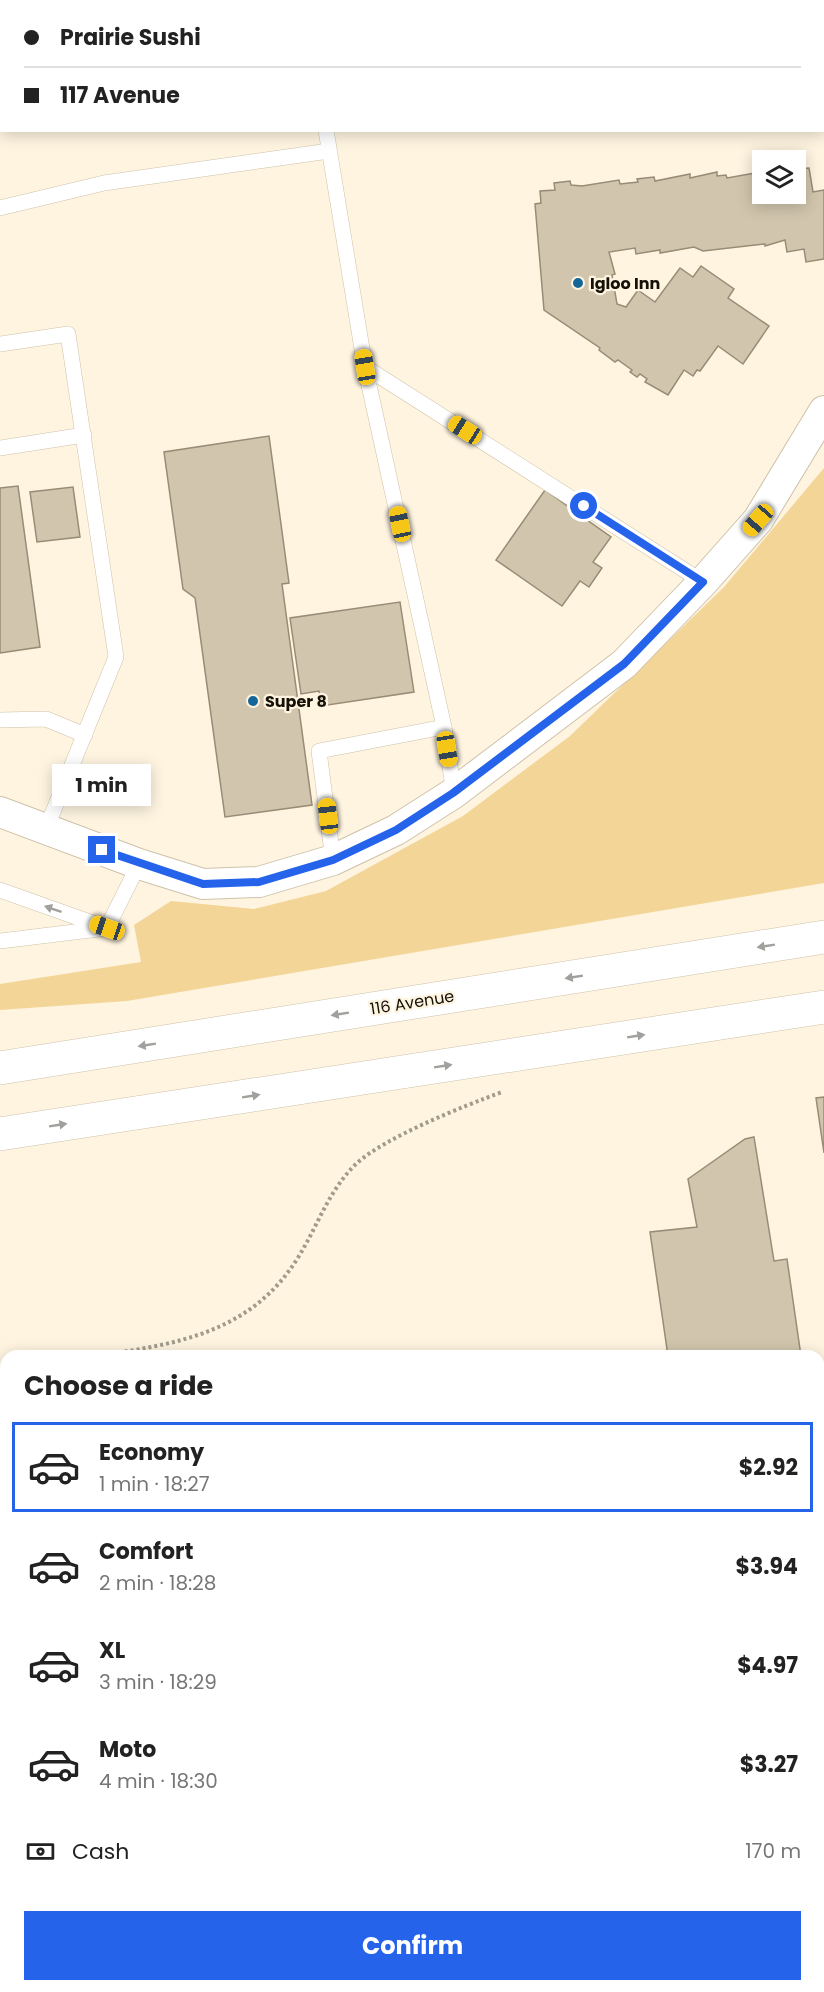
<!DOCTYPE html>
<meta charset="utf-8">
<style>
:root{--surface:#fff;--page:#f2f2f2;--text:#222;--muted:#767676;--line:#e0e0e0;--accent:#2563eb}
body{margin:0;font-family:Poppins,sans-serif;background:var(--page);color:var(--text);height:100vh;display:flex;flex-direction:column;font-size:22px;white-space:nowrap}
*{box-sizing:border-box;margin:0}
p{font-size:20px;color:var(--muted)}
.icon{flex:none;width:33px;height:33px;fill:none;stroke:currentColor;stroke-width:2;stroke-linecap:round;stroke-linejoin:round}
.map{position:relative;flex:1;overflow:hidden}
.drawer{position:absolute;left:0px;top:1350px;width:825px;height:642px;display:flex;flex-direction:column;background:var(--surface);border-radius:18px 18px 0 0;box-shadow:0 3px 15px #0003}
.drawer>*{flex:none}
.guide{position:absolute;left:0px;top:0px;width:825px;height:132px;box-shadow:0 3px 15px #0003;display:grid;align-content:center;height:132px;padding:0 24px;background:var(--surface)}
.fabs{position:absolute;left:752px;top:150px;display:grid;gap:12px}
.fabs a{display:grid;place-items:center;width:54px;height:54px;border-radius:0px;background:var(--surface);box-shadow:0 3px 15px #0003;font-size:30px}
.end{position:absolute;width:27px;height:27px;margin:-14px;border:8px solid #2563eb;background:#fff;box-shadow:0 0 0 3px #fff}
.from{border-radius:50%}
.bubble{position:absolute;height:42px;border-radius:0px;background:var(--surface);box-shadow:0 3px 15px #0003;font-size:20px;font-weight:700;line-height:42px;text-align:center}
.car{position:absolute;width:18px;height:36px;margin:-18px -9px;border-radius:8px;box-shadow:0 0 4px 2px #0007;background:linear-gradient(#f5c518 24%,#345 0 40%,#f5c518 0 76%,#345 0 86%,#f5c518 0)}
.guide b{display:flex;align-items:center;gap:21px;height:57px;font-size:22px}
.guide b+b{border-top:2px solid var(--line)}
.guide i{width:15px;height:15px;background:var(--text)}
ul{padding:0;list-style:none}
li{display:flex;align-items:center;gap:18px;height:90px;margin:0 12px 9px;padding:0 12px;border:3px solid transparent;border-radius:0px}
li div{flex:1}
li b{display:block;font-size:22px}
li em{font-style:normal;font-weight:700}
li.on{border-color:var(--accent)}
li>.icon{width:54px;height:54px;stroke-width:1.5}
h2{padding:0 24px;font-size:27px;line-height:72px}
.pay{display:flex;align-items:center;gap:15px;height:66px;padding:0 24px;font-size:22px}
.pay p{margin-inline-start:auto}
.cta{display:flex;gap:12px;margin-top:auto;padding:12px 24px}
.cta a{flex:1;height:69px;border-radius:0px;background:var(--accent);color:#fff;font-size:24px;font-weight:700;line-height:69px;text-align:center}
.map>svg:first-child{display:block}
.green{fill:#f3d598}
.building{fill:#d1c5ad;stroke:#988c76;stroke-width:1.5}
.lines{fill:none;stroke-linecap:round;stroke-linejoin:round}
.service-casing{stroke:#cec2aa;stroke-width:16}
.minor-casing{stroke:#cec2aa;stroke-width:32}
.tertiary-casing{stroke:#cec2aa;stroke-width:34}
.primary-casing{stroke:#cec2aa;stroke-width:34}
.path{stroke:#a29b8b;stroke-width:4;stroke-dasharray:3 3;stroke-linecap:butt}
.service{stroke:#fff;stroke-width:15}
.minor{stroke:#fff;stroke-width:30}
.tertiary{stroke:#fff;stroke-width:33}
.primary{stroke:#fff;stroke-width:33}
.oneway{fill:#a1a09c}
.route{stroke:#2563eb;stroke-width:8}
.poi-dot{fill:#166799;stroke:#fef4e0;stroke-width:2}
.labels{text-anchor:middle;stroke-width:4.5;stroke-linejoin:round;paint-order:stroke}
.poi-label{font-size:16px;font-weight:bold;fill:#151108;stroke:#fef4e0;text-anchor:start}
.street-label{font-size:16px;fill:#151108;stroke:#fef4e0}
</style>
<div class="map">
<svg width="824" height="1992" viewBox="0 0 824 1992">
<rect width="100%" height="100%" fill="#fef4e0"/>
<polygon class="green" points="824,468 824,883 127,1001 0,1010 0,984 141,962 134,925 171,901 254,909 326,891 463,816 570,736 724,587"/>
<g class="building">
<polygon points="156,0 241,0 230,2"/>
<polygon points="809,168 813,192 824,190 824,259 806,262 804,249 787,252 785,240 765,246 765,244 703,251 694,247 660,253 660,250 636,254 635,248 609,252 615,274 612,275 617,304 626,307 638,290 655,302 680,268 693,277 701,266 734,289 728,298 769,326 743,364 718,346 700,371 697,370 693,376 684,370 668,395 645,382 647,379 640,374 637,377 630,372 632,370 618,360 615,362 599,350 600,348 544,310 535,204 541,203 540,191 555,190 554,183 570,181 571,185 582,186 619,180 620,184 638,182 637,179 654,177 655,181 690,174 690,178 717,172 717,176 726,175 727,178 761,172 762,194 795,194 795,169"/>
<polygon points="269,436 289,583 282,584 312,805 225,817 195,598 183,589 164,452"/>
<polygon points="18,486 40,647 0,653 0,488"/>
<polygon points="73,487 80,537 37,542 30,492"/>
<polygon points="545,490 611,537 593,562 602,568 589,587 580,581 562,606 496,560"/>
<polygon points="400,602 414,692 321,706 319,691 301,694 290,618"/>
<polygon points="824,1097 824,1153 816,1098"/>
<polygon points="754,1137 774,1261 787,1259 801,1356 668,1356 650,1232 697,1227 688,1179 745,1139"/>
<polygon points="6,1515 6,1566 0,1516"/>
<polygon points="824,1705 824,1778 819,1779 819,1706"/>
<polygon points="6,1772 6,1814 0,1816 0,1780 1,1783 4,1782 2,1773"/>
<polygon points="824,1785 824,1979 819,1979 819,1786"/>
<polygon points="400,1986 444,1986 445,1992 401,1992"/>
<polygon points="764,1986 788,1986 764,1989"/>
</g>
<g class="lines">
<g class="service-casing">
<g id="service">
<polyline points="306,0 306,2"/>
<polyline points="479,0 480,2"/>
<polyline points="715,0 715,2"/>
<polyline points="326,130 365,367 444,727 454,793"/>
<polyline points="0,208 104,183 329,151"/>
<polyline points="0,344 68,334 116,657 46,829"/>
<polyline points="365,367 703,582"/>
<polyline points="0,448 84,435"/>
<polyline points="0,720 46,719 85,735"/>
<polyline points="333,860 319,751 444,727"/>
<polyline points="0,890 104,927"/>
<polyline points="0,941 107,928 139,864"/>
<polyline points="76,1986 77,1992"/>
</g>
</g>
<g class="minor-casing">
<g id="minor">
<polyline points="0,812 139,864 203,884 259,882 333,860 396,830 454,793 624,664 703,582 758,520 824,411"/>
<polyline points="0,1695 6,1694"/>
<polyline points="297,1986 298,1992"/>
</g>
</g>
<g class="tertiary-casing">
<g id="tertiary">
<polyline points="819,1569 824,1568"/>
<polyline points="660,1986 661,1992"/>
</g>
</g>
<g class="primary-casing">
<g id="primary">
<polyline points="0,1068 824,937"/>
<polyline points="0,1134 824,1007"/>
</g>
</g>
<g class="path">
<path d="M 95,1356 C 178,1344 252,1333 299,1256 C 318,1225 329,1190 356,1164 C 385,1137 464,1106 502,1092"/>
<polyline points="0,1370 6,1369"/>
<polyline points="539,1986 540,1992"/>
</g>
<use href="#service" class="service"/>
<use href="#minor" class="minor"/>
<use href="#tertiary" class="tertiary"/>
<use href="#primary" class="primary"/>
</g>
<defs><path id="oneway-solid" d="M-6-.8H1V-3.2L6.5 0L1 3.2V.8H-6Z" transform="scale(1.5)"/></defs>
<g class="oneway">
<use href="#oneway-solid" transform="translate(53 909) rotate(-161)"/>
<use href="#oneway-solid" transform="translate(766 946) rotate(171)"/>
<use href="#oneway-solid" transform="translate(574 977) rotate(171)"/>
<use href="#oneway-solid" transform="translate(340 1014) rotate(171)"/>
<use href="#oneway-solid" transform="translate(636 1036) rotate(-9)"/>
<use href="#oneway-solid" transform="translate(147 1045) rotate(171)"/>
<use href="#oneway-solid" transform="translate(443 1066) rotate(-9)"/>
<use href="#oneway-solid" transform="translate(251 1096) rotate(-9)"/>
<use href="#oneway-solid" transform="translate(58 1125) rotate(-9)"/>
</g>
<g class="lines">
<polyline class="route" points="102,850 203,884 259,882 333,860 396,830 453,793 624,664 703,582 584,506"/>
</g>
<g class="poi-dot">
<circle cx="578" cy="283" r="6"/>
<circle cx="253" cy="701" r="6"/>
</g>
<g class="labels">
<g class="poi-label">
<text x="590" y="289">Igloo Inn</text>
<text x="265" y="707">Super 8</text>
</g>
<g class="street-label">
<text transform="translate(412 1002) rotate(-9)" y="6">116 Avenue</text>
</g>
</g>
</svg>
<div class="fabs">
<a><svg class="icon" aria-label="layers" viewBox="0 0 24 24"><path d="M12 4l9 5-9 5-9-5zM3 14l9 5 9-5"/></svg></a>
</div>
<i class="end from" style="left:584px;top:506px"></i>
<i class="end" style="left:102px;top:850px"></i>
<div class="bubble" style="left:52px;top:764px;width:99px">1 min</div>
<i class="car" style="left:365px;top:367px;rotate:351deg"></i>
<i class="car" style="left:465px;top:430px;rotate:302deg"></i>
<i class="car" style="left:758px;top:520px;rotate:221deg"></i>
<i class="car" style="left:400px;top:524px;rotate:348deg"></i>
<i class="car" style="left:447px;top:749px;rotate:171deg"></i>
<i class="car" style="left:328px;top:816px;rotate:353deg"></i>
<i class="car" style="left:107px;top:928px;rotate:289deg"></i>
<div class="guide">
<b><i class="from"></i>Prairie Sushi</b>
<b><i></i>117 Avenue</b>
</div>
<section class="drawer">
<h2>Choose a ride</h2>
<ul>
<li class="on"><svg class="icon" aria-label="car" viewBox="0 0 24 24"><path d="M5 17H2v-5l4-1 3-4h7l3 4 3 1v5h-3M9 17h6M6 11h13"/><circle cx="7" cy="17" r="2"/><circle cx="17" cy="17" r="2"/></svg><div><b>Economy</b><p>1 min · 18:27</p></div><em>$2.92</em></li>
<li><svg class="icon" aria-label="car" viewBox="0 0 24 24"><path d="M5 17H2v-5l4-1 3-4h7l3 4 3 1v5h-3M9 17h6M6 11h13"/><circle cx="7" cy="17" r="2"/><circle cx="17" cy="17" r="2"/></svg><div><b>Comfort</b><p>2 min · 18:28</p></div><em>$3.94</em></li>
<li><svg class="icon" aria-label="car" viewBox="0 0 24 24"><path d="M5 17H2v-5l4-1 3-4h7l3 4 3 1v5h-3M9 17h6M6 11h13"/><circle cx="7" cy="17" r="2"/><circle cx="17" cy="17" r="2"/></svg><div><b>XL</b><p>3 min · 18:29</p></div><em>$4.97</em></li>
<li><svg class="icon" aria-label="car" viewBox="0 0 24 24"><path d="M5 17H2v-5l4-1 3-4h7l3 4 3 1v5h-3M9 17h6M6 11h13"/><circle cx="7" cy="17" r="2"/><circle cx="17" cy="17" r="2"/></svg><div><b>Moto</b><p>4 min · 18:30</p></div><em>$3.27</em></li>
</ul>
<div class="pay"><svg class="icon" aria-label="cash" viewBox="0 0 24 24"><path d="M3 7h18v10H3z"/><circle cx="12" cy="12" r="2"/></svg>Cash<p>170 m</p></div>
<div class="cta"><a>Confirm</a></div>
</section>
</div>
